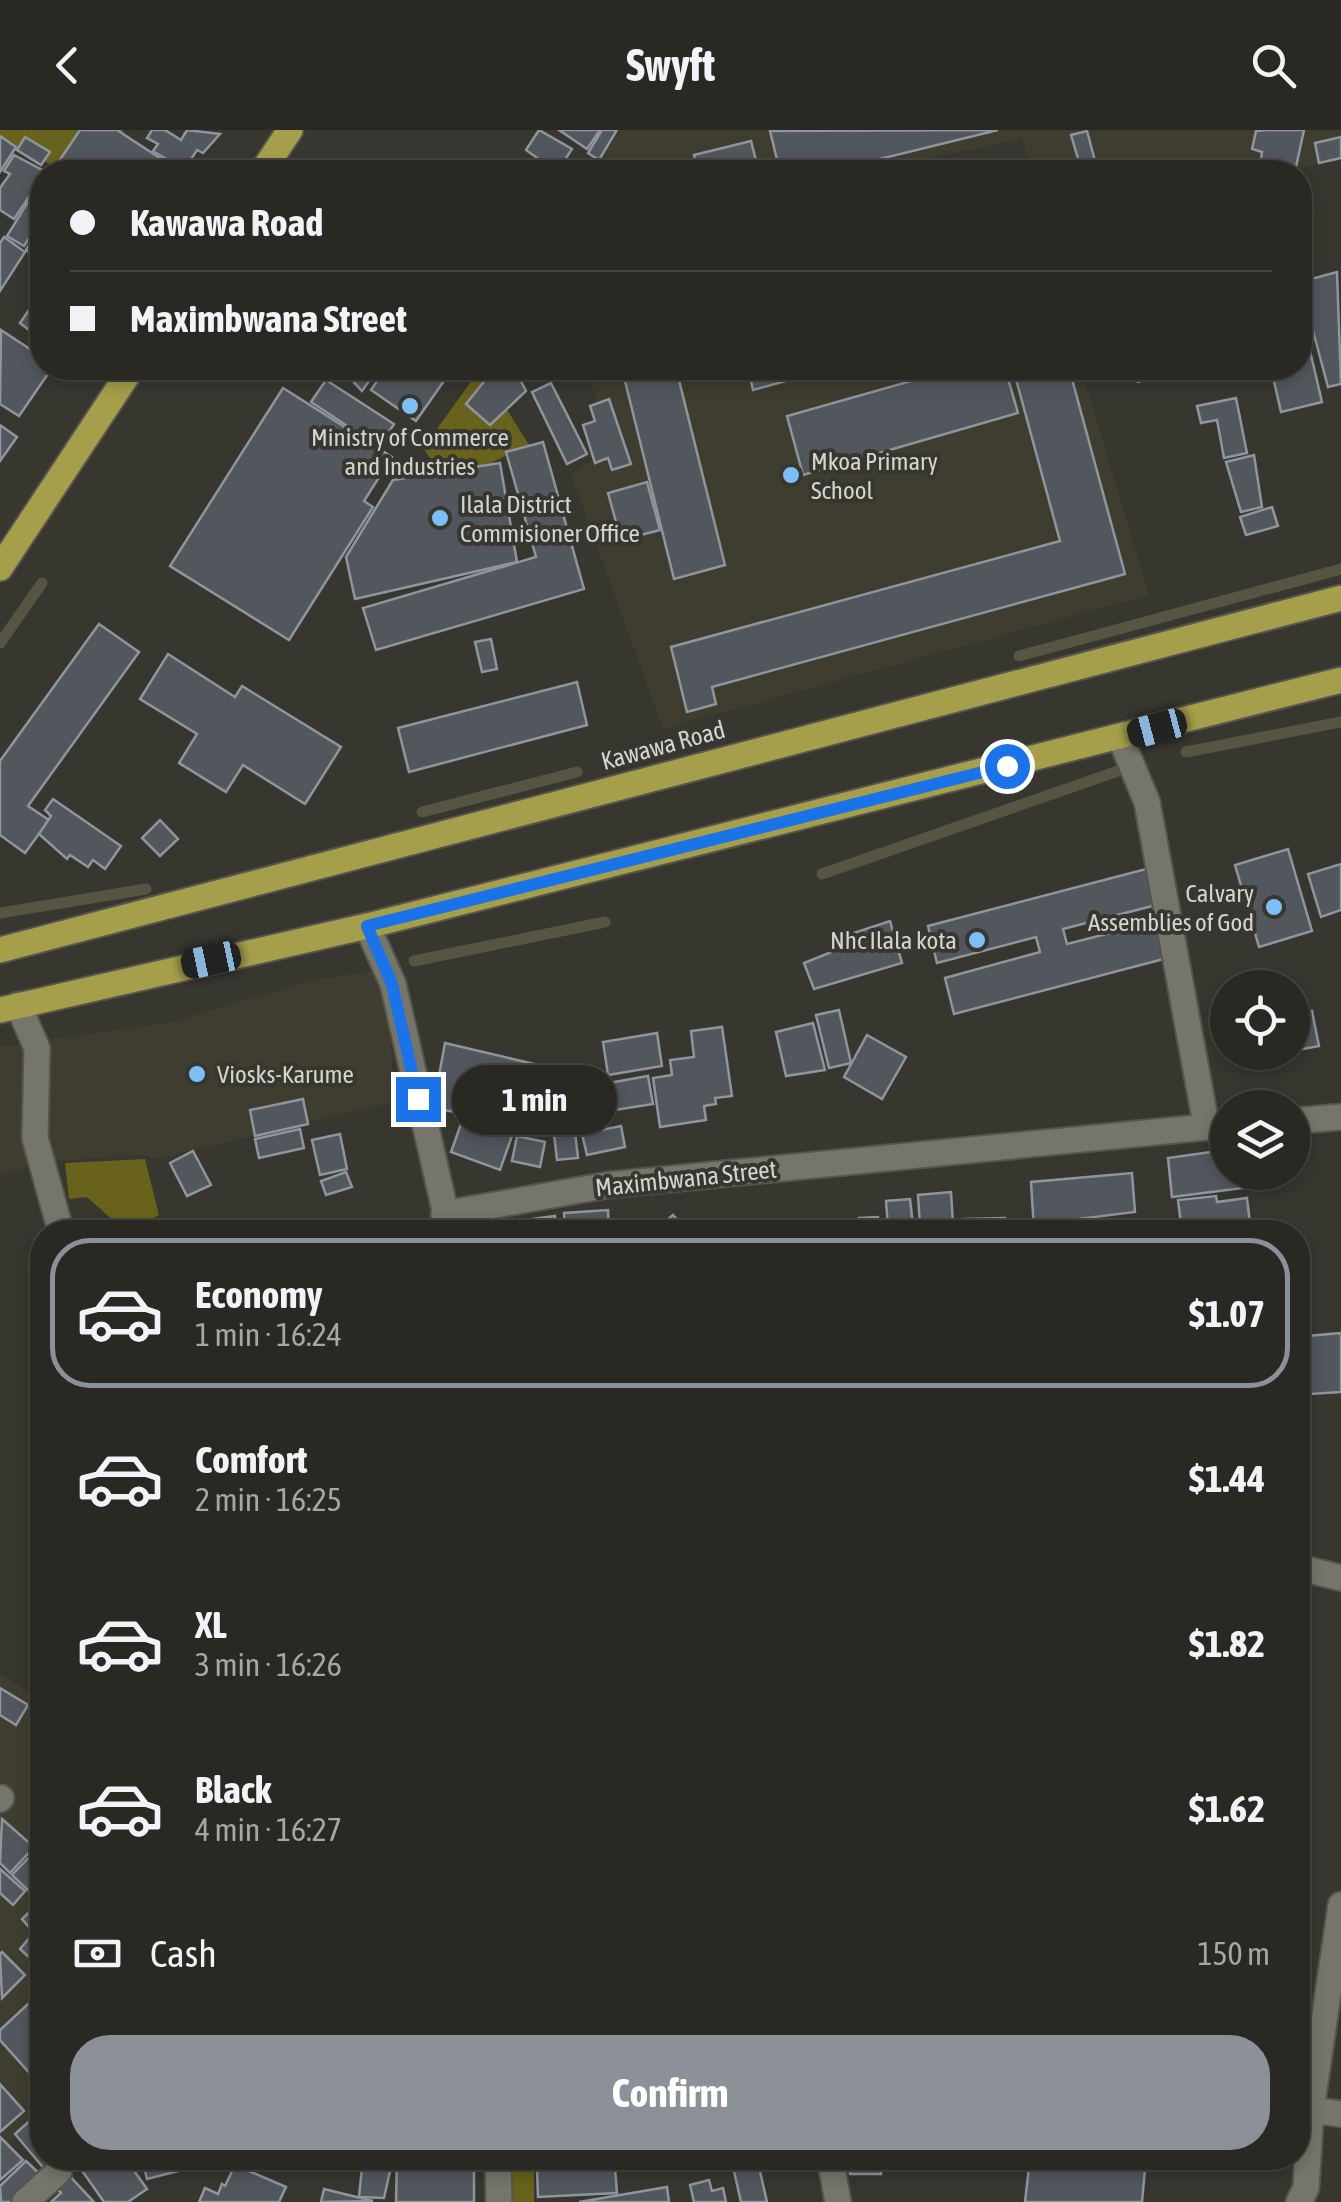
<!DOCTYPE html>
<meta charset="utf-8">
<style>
:root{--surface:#292823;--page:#31302b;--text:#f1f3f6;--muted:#a5a6a6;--line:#454441;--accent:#8c9099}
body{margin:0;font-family:"Asap Condensed",sans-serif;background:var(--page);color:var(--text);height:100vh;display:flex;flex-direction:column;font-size:38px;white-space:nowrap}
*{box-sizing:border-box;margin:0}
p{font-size:32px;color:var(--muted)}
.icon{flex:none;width:55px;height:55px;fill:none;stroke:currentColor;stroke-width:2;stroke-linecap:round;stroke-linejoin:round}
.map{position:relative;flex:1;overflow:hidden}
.details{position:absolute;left:30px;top:1090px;width:1280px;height:950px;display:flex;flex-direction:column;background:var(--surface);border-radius:40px;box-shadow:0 5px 15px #0003,0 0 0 2px var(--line)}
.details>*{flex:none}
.top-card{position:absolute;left:30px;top:30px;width:1282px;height:220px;border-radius:40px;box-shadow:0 5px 15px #0003,0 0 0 2px var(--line);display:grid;align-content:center;height:220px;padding:0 40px;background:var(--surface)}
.controls{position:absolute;left:1210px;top:840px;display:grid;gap:20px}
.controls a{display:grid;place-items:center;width:100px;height:100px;border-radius:50%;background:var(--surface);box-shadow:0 5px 15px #0003,0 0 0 2px var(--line);font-size:50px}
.end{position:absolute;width:45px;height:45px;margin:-22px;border:12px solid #1a73e8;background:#fff;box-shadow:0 0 0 5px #fff}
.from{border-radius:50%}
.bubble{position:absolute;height:70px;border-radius:35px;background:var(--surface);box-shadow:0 5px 15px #0003,0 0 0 2px var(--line);font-size:32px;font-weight:700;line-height:70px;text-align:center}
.car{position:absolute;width:30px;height:60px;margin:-30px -15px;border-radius:12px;box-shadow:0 0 8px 2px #0007;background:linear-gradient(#222 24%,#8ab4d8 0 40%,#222 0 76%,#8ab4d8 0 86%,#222 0)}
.top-card b{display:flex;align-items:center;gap:35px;height:95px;font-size:38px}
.top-card b+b{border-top:2px solid var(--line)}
.top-card i{width:25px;height:25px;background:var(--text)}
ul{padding:18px 0 0;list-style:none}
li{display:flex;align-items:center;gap:30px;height:150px;margin:0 20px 15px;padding:0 20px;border:5px solid transparent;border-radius:40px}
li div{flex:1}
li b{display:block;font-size:38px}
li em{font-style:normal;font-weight:700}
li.active{border-color:var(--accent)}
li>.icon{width:90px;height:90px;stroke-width:1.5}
.pay{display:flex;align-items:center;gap:25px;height:110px;padding:0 40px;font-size:38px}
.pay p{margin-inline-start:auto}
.primary-button{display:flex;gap:20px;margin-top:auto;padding:20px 40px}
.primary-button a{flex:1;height:115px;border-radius:40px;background:var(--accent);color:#fff;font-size:40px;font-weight:700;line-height:115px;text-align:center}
header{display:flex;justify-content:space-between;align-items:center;height:130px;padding:0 40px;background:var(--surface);font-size:45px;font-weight:700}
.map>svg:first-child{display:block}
.built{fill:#3e3d2f}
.green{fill:#68621c}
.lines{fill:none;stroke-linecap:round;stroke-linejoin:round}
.stream{stroke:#565543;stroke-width:11}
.building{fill:#51575d;stroke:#8e959c;stroke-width:2.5}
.minor-casing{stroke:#55554e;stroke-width:29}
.major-casing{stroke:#55554e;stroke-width:29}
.minor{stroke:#76756c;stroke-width:25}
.major{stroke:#a59e4b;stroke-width:25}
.route{stroke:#1a73e8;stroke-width:12}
.poi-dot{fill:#7dbef9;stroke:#37362f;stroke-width:4}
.labels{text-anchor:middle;stroke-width:8;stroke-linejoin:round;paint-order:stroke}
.poi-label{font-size:25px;fill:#d4d4cf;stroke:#37362f;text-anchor:start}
.street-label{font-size:25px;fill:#d4d4cf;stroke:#37362f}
</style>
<header><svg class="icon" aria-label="back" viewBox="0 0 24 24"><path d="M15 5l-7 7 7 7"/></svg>Swyft<svg class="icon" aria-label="search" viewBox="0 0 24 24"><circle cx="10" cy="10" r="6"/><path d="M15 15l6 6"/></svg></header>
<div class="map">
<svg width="1341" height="2072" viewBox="0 0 1341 2072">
<rect width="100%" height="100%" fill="#37362f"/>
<g class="built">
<polygon points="620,0 1341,0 1341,27 1286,42 1033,42 1021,9 865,42 614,42 599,32"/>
<polygon points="595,238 1081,238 1149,465 663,599 571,345 618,312 589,251"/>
<polygon points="387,839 394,972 156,1029 141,1025 47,1032 0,1046 0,917 172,892 313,850"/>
<polygon points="0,1544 42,1570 42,1974 0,2024"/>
</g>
<g class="green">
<polygon points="0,0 124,0 70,42 0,14"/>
<polygon points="481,238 529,315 486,335 440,342 423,318"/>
<polygon points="145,1029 159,1085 126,1102 87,1067 69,1069 65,1033"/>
<polygon points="508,2028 534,2028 534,2072 510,2072"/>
</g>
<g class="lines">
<g class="stream">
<polyline points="0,513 42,453"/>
<polyline points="1019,526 1341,439"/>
<polyline points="1186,622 1341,592"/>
<polyline points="422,682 577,642"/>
<polyline points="822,744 1121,640"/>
<polyline points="0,783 146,759"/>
<polyline points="414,831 605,792"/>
</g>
</g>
<g class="building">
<polygon points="80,0 117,0 181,42 57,42 53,40"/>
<polygon points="152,0 165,0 181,10 187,0 220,4 203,23 197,20 184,40 153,21 158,14 147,8"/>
<polygon points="539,0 572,19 557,42 526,20"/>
<polygon points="559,0 600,0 587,19"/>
<polygon points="602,0 617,0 599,30 588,23"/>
<polygon points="998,0 827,42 780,42 770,1"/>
<polygon points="1268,0 1304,0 1296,37 1261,29 1262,22 1252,19 1256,1"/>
<polygon points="1087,1 1098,42 1082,42 1071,5"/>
<polygon points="0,6 16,17 0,42"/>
<polygon points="25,7 50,22 41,35 17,20"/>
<polygon points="1341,7 1341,28 1319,33 1315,13"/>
<polygon points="751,11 759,42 698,42 694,25"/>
<polygon points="14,25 46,42 14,89 0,80 0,58 10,44 4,41"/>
<polygon points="42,49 42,88 24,116 7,106"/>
<polygon points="42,94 42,131 26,120"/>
<polygon points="4,107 25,122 0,161 0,113"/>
<polygon points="1337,142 1341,254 1328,257 1300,152"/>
<polygon points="42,161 42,203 39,208 20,193"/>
<polygon points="1300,178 1322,272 1281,282 1271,238 1300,238"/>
<polygon points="1,200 42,227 42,238 52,238 19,286 0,274"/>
<polygon points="357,238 368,238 374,244 362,261 351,249"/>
<polygon points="386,238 453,238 416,291 371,260"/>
<polygon points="495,238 514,238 526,261 490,295 466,274"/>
<polygon points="676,238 725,435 674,449 625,251"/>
<polygon points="748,238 834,238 753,260"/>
<polygon points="957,238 1005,238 1018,283 803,345 787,286"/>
<polygon points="1013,238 1069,238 1125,444 712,557 716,574 687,582 671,517 1060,411"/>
<polygon points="1134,238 1181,238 1181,239 1138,252"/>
<polygon points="326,250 394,294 379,317 311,272"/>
<polygon points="551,253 587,324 567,334 532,262"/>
<polygon points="283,258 392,327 364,371 373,377 289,510 170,436"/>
<polygon points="1236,268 1247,323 1224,328 1217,290 1201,293 1197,276"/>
<polygon points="609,269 631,334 612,340 608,328 595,333 583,295 595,291 590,276"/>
<polygon points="0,295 17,307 0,331"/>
<polygon points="543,312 584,459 376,520 363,478 536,427 506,322"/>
<polygon points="1254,325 1262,377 1241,382 1226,332"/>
<polygon points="500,333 517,432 355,469 346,427 393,350"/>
<polygon points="647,352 660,400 621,410 608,363"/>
<polygon points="1272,377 1278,396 1246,405 1240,387"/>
<polygon points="99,494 139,522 28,676 49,690 25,723 0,705 0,631"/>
<polygon points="491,509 497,539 482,542 475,512"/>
<polygon points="168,524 235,567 242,556 341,617 305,674 243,635 226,662 179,633 197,604 140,569"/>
<polygon points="577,552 587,595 409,642 398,598"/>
<polygon points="53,669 121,716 105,739 93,730 88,737 70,725 67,729 39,704 51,686 45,680"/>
<polygon points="160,690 178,709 160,726 142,708"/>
<polygon points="1288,719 1312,801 1259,817 1235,735"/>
<polygon points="1341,734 1341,780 1321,787 1308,744"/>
<polygon points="1150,738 1160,774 1063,799 1067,814 1161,790 1171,827 954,884 945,848 1040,822 1036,807 937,833 928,796"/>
<polygon points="890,791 902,833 814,859 804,833 839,819 835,809"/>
<polygon points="839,880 851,933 829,938 816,885"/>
<polygon points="1312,881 1319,916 1292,921 1292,884"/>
<polygon points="813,893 825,940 786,946 776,902"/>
<polygon points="722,897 732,966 715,968 716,974 704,976 706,990 660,997 653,948 672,945 670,930 694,927 691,901"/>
<polygon points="657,903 662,936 608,945 603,912"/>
<polygon points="867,905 906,927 882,969 844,947"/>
<polygon points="445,913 534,934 526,979 479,971 477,986 433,978"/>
<polygon points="648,946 653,974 608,981 603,954"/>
<polygon points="586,957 592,986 574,990 568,960"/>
<polygon points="303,969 308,994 255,1006 250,980"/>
<polygon points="464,985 513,1003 500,1040 451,1022"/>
<polygon points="621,996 625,1017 587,1025 582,1004"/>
<polygon points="300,999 304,1018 259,1028 255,1009"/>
<polygon points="575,1002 578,1028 557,1030 554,1004"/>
<polygon points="340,1004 347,1039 320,1045 312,1010"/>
<polygon points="517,1006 545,1012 540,1037 512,1031"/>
<polygon points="1228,1009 1228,1042 1241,1042 1243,1058 1172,1067 1168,1028 1211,1022 1210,1011"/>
<polygon points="193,1021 211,1055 187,1066 170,1033"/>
<polygon points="346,1042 352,1057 326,1065 321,1051"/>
<polygon points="1132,1043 1135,1082 1070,1090 1071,1097 1034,1100 1031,1052"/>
<polygon points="951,1062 953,1094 920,1096 918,1065"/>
<polygon points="1216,1066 1217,1072 1247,1068 1251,1102 1182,1102 1178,1070"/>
<polygon points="910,1069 913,1095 888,1097 886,1071"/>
<polygon points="608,1080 609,1102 565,1102 564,1083"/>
<polygon points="673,1085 689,1102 653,1102"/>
<polygon points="555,1086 557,1102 532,1102 531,1089"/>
<polygon points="878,1087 879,1102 859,1102 859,1088"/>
<polygon points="1005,1088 1005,1102 964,1102 964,1089"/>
<polygon points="528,1091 531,1102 484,1102 483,1100"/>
<polygon points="1341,1203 1341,1262 1311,1264 1307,1206"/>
<polygon points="0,1558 28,1575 16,1595 0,1585"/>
<polygon points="2,1689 34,1717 10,1743 0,1733"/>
<polygon points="37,1719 42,1725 42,1756 33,1765 12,1745"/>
<polygon points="0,1739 25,1761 13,1775 0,1763"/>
<polygon points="42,1770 42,1812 22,1789"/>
<polygon points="31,1806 42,1817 42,1827 36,1834 20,1819"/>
<polygon points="2,1822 25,1845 2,1868 0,1824"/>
<polygon points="42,1861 42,1957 0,1910 0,1900"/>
<polygon points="0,1954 24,1981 0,2002"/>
<polygon points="42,1980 42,2028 62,2028 46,2041 15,2004"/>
<polygon points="0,2007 23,2030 0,2050"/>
<polygon points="103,2028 125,2028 147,2059 128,2072 104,2072 83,2042"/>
<polygon points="142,2028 222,2028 222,2030 147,2049"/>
<polygon points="317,2028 354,2028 353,2040 316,2038"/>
<polygon points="363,2028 393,2028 384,2068 359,2067"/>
<polygon points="397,2028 474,2028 474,2072 396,2072"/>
<polygon points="731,2028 757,2028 767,2072 741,2072"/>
<rect x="850" y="2028" width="31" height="16"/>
<polygon points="1030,2028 1146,2028 1142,2072 1025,2072"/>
<polygon points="26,2031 43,2047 17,2072 1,2072 0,2056"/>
<polygon points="235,2035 286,2057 279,2072 199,2072 205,2058 218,2064 222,2054 225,2056"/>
<polygon points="560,2038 615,2038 617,2063 538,2067 537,2039"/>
<polygon points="65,2041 94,2072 51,2072 61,2063 52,2054"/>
<polygon points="709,2050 712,2061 723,2058 726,2072 694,2072 690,2055"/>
<polygon points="667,2057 669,2072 579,2072"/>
<polygon points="324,2059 373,2071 321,2072"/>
</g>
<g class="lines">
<g class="minor-casing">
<g id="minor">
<polyline points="1120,607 1147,672 1206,994"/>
<polyline points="367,796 393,854 450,1102"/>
<polyline points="18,875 37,918 35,1008 61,1102"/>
<polyline points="1292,991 1341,987"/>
<polyline points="444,1084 608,1055 1228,995"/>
<polyline points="1298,1437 1341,1448"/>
<polyline points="0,1669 1,1668"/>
<polyline points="1311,1980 1341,1984"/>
<polyline points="498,2028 499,2072"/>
<polyline points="830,2028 838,2072"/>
<polyline points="25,2072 59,2041"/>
<polyline points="1299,2072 1306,2058 1311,1980 1341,1775"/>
</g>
</g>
<g class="major-casing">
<g id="major">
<polyline points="262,42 290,0"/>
<polyline points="0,438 132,238"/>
<polyline points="0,820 1341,468"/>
<polyline points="0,880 367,796 1341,550"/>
</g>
</g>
<use href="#minor" class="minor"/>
<use href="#major" class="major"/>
</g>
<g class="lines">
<polyline class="route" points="418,969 392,854 367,796 1007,636"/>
</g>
<g class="poi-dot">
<circle cx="410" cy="276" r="10"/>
<circle cx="791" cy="345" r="10"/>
<circle cx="440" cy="388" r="10"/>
<circle cx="1274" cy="777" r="10"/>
<circle cx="977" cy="810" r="10"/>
<circle cx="197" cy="944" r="10"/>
</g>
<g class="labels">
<g class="poi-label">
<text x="410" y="316" text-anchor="middle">Ministry of Commerce<tspan x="410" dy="29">and Industries</tspan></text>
<text x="811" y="340">Mkoa Primary<tspan x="811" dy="29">School</tspan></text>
<text x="460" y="383">Ilala District<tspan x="460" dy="29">Commisioner Office</tspan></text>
<text x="1254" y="772" text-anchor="end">Calvary<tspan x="1254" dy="29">Assemblies of God</tspan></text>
<text x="957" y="819" text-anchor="end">Nhc Ilala kota</text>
<text x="217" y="953">Viosks-Karume</text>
</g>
<g class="street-label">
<text transform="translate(663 615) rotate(-15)" y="9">Kawawa Road</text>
<text transform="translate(686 1048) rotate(-6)" y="9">Maximbwana Street</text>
</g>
</g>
</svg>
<div class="controls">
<a><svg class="icon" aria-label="locate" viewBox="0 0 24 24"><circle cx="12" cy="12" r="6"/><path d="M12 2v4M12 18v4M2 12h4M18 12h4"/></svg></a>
<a><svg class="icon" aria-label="layers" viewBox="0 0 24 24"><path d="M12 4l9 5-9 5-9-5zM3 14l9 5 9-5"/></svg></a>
</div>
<i class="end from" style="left:1007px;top:636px"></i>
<i class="end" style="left:418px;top:969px"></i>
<div class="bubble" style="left:452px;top:935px;width:165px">1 min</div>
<i class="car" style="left:1157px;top:598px;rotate:255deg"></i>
<i class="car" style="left:211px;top:830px;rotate:258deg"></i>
<div class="top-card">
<b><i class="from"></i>Kawawa Road</b>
<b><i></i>Maximbwana Street</b>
</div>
<section class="details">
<ul>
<li class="active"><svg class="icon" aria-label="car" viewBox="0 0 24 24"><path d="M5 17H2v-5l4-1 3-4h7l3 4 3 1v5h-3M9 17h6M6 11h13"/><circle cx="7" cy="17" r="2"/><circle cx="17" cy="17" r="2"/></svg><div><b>Economy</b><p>1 min · 16:24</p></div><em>$1.07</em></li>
<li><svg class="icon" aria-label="car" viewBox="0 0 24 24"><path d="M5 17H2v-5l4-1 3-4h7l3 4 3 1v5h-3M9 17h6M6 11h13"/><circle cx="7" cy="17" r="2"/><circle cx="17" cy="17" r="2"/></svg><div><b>Comfort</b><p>2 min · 16:25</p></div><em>$1.44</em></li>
<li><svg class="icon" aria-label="car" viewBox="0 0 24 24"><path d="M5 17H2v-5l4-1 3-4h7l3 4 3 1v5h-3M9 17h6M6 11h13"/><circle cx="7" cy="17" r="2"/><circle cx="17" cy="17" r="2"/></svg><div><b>XL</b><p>3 min · 16:26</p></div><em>$1.82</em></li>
<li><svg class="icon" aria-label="car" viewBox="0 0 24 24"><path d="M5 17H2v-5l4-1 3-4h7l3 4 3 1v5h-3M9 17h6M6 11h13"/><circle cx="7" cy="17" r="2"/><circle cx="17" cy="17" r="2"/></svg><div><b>Black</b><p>4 min · 16:27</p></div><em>$1.62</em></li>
</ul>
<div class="pay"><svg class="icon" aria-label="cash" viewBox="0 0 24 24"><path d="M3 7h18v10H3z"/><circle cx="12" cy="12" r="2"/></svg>Cash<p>150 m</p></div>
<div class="primary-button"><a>Confirm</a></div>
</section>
</div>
